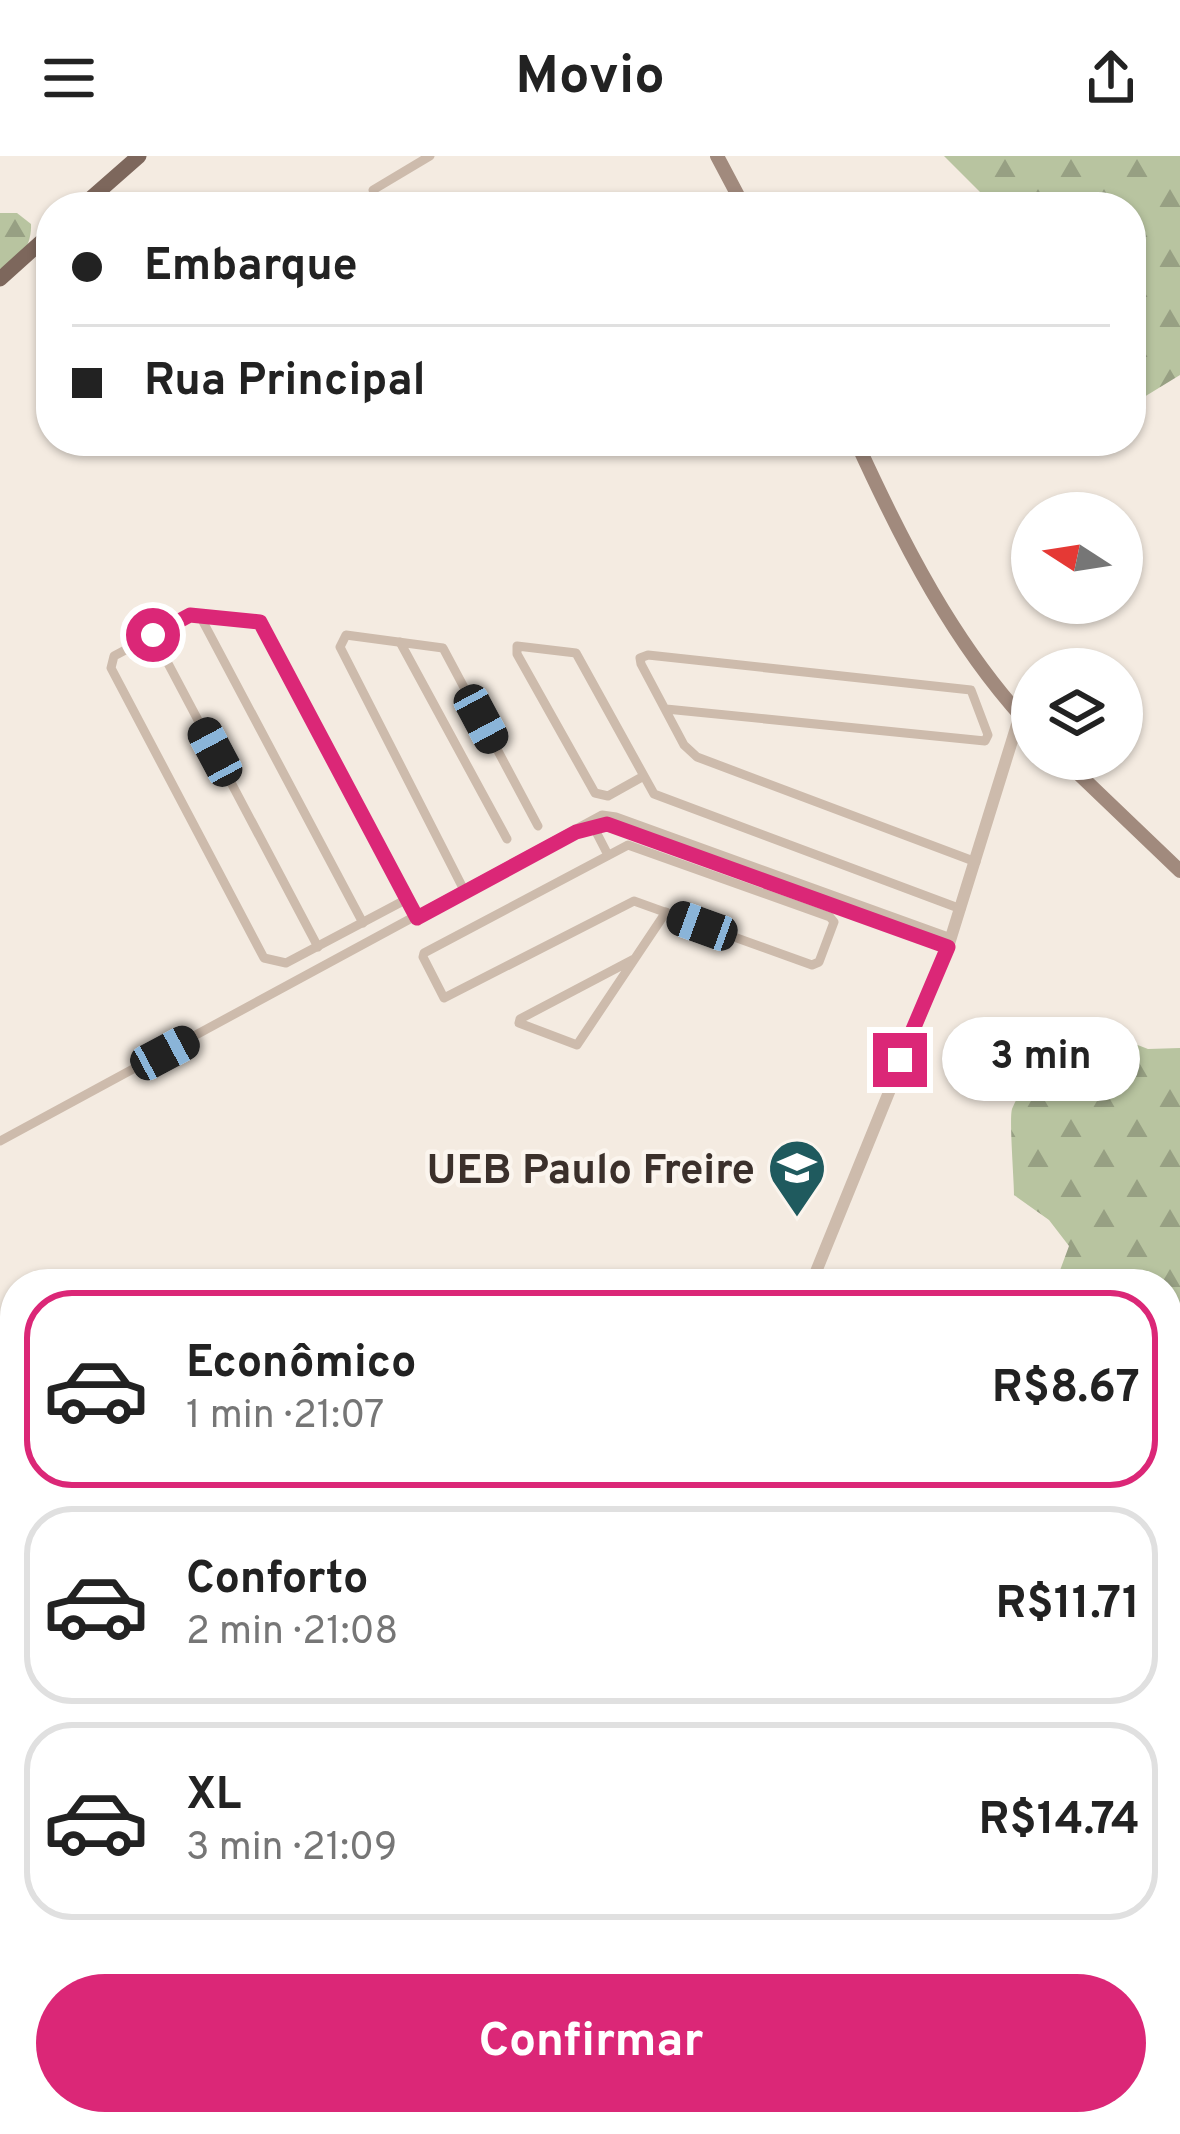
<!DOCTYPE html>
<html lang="pt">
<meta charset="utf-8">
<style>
:root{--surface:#fff;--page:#f2f2f2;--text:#222;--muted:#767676;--line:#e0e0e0;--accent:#db2777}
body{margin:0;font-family:Overpass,sans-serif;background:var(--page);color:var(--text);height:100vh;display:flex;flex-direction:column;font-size:45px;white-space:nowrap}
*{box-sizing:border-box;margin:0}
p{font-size:39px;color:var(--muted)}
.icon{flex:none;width:66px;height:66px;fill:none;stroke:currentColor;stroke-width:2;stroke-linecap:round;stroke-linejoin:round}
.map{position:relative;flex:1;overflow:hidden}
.sheet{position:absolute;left:0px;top:1113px;width:1182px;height:867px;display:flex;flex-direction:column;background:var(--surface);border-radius:48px 48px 0 0;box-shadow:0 3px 9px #0004}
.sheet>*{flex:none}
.hud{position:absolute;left:36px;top:36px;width:1110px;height:264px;border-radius:48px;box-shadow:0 3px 9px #0004;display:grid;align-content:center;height:264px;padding:0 36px;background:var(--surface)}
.needle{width:78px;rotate:282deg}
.fabs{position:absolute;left:1011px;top:336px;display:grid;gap:24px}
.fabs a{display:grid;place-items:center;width:132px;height:132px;border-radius:50%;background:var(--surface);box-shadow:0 3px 9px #0004;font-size:60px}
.end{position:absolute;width:54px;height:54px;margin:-27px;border:15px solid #db2777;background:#fff;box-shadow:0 0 0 6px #fff}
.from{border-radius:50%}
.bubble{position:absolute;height:84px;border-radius:42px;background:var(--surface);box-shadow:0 3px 9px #0004;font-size:39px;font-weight:700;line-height:84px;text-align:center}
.car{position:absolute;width:36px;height:72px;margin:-36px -18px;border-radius:15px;box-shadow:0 0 9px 3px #0007;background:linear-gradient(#222 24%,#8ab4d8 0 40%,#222 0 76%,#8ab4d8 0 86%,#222 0)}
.hud b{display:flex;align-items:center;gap:42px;height:114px;font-size:45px}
.hud b+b{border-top:3px solid var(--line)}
.hud i{width:30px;height:30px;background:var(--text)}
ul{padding:21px 0 0;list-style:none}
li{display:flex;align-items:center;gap:36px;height:198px;margin:0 24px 18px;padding:0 12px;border:6px solid var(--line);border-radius:48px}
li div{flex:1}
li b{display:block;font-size:45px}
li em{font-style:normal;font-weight:700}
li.active{border-color:var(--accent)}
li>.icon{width:108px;height:108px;stroke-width:1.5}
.action{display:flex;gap:24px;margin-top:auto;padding:24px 36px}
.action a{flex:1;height:138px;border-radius:72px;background:var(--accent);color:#fff;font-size:48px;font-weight:700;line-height:138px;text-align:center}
header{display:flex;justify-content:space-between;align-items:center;height:156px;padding:0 36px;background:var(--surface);font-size:54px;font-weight:700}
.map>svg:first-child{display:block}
.forest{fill:url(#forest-firs)}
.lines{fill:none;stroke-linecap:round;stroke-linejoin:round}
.stream{stroke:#7fb0b2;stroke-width:3}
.minor{stroke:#cdbbac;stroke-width:9}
.tertiary{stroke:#cdbbac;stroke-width:12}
.secondary{stroke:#a18a7d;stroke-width:14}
.primary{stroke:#7d675c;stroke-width:15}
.route{stroke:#db2777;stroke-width:15}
.labels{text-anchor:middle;stroke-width:9;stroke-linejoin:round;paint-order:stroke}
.poi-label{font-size:42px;font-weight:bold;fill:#3b302b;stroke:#fbf5ee;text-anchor:end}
</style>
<header><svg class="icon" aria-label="menu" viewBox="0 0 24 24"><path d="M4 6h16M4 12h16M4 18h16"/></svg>Movio<svg class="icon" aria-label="share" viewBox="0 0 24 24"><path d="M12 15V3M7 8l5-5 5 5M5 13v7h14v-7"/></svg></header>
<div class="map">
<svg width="1180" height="1978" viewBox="0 0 1180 1978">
<defs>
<pattern id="forest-firs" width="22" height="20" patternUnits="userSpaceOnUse" patternTransform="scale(3)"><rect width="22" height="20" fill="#b8c4a0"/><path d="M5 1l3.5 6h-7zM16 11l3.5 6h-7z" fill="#97a083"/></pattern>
</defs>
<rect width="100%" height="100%" fill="#f4ebe1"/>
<g class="forest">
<polygon points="944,0 1180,0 1180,219 1131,249 1131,51 995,51"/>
<path d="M 0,57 L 17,57 L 31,68 C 32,89 20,106 0,113 Z"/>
<path d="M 1104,876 L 1148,893 L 1180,892 L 1180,1632 L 1167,1661 L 1167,1128 L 1055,1128 L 1069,1090 L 1049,1064 L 1014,1039 C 1014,1023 1009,963 1012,953 C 1027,916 1066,884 1104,876 Z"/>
<polygon points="0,1375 15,1378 15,1462 0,1467"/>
<polygon points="0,1542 15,1545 15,1700 0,1704"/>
<polygon points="640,1965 937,1965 923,1978 635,1978"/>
</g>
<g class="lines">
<g class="stream">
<polyline points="1167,1247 1180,1235"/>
<polyline points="0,1624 15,1618"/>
<polyline points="790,1965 792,1978"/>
</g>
<g class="minor">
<polyline points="373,34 430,0"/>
<polyline points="200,460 363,767"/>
<polyline points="153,479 318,791"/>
<polyline points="400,486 507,683"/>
<polyline points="666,553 985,585 988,579 971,534 648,499 640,502 641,508 684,589 697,601 976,706"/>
<polyline points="642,621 608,640 595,637 517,498 517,490 576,497 654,638 961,753"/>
<polyline points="591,666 608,699"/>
<polyline points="587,673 605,668 617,671 948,791"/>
<polygon points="628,689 830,761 834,766 819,806 812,809 634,745 444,842 423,801 424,797"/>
<polyline points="465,736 340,491 346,479 443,492 538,670"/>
<polyline points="407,743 286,807 264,802 111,512 114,500 191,459 260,466 407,743 417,762"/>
<polyline points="634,803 520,863 519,867 577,889 666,756"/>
<polyline points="0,985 602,659 616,661 951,782"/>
<polyline points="0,1371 15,1375"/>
<polyline points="0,1717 15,1712"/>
<polyline points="1167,1776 1180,1769"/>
<polyline points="1167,1845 1180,1838"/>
<polyline points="1167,1869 1180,1893"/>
<polyline points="1167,1911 1180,1904"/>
<polyline points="1167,1948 1180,1941"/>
<polyline points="99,1965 109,1978"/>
<polyline points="986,1965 993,1978"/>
<polyline points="54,1978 72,1965"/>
<polyline points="232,1978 239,1965"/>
<polyline points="300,1978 306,1965"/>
<polyline points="1042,1978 1067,1965"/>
<polyline points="1111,1978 1135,1965"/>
</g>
<g class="tertiary">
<polyline points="811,1128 948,791 1020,559"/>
<polyline points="598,1978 606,1965"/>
</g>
<g class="secondary">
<polyline points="717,0 744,51"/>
<path d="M 856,285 C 902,386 955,491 1032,572"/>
<polyline points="1063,603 1180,715"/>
</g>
<g class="primary">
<polyline points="81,51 139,0"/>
<polyline points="0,123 51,77"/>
</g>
</g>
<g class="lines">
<polyline class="route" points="153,479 190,459 260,466 417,762 576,676 607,668 948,791 900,904"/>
</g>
<defs>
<g id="school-pin" transform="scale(3)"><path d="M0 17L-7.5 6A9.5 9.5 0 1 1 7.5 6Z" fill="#1f5a5e" stroke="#fbf5ee"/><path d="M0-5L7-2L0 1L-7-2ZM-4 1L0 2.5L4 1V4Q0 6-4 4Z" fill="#fff"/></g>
</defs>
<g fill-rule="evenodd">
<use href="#school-pin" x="797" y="1012"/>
</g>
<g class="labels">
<g class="poi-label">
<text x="755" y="1027">UEB Paulo Freire</text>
</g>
</g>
</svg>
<div class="fabs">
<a><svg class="needle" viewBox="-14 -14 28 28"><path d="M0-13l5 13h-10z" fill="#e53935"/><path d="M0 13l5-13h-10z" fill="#767676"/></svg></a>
<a><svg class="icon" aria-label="layers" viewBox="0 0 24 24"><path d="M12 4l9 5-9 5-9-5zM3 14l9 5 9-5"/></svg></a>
</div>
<i class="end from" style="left:153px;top:479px"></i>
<i class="end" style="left:900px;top:904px"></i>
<div class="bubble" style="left:942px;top:861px;width:198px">3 min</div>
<i class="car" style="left:481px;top:563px;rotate:152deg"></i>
<i class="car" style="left:215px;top:596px;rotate:332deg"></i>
<i class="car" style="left:702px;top:770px;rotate:290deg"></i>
<i class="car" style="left:165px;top:897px;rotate:62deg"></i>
<div class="hud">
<b><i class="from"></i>Embarque</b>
<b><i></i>Rua Principal</b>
</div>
<section class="sheet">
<ul>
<li class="active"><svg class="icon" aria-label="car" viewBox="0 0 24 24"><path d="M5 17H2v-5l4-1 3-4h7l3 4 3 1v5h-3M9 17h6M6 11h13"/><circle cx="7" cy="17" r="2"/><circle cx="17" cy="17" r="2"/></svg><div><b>Econômico</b><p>1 min · 21:07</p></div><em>R$8.67</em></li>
<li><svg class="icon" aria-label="car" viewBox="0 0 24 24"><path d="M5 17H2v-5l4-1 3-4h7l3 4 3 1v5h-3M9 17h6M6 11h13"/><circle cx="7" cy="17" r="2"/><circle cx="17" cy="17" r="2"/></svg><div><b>Conforto</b><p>2 min · 21:08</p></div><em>R$11.71</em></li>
<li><svg class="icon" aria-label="car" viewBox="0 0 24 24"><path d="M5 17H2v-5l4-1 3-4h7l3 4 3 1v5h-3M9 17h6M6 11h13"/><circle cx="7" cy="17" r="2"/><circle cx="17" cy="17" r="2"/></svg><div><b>XL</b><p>3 min · 21:09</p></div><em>R$14.74</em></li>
</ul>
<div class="action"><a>Confirmar</a></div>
</section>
</div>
